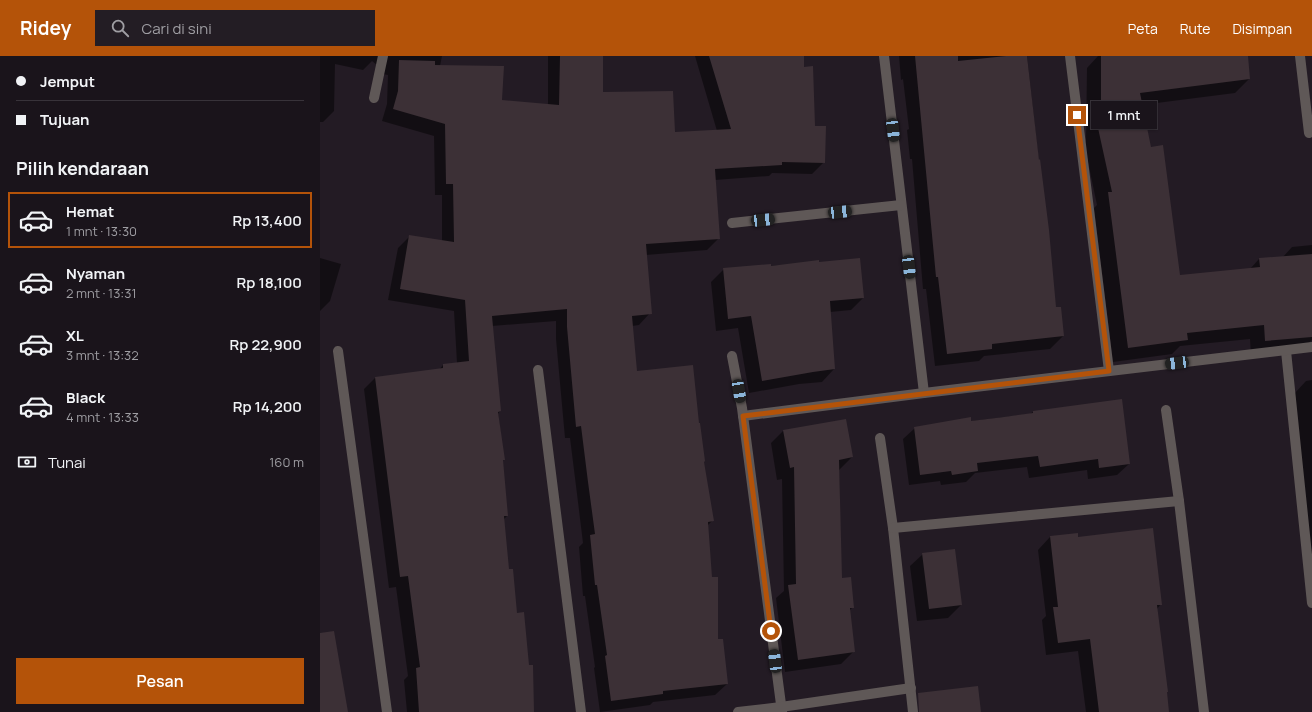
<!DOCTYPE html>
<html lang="id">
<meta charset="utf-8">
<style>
:root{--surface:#1a141b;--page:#231d24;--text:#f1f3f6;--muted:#9f9ea3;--line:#38333a;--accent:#b45309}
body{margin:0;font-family:Manrope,sans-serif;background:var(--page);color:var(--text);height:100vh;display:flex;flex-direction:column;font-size:15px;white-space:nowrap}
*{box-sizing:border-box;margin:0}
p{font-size:13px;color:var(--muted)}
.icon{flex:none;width:22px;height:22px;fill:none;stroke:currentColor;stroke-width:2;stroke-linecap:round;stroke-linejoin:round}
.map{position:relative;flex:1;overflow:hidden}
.side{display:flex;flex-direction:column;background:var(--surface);width:320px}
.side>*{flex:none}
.guide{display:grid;align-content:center;height:88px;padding:0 16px;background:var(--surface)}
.end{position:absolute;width:18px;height:18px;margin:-9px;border:5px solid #b45309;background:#fff;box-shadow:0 0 0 2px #fff}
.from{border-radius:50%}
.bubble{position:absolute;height:28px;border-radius:0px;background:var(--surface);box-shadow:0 1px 3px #0004,0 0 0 1px var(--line);font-size:13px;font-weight:600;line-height:28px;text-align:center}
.car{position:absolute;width:12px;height:24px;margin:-12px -6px;border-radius:5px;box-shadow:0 0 3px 1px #0007;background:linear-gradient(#222 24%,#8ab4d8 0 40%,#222 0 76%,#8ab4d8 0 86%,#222 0)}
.guide b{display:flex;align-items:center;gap:14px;height:38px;font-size:15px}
.guide b+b{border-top:1px solid var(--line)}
.guide i{width:10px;height:10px;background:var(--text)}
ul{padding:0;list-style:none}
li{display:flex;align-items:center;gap:12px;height:56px;margin:0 8px 6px;padding:0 8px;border:2px solid transparent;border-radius:0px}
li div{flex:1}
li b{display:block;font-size:15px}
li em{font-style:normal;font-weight:600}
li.selected{border-color:var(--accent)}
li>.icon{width:36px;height:36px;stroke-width:1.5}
h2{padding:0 16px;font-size:18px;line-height:48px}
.pay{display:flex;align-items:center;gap:10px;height:44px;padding:0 16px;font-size:15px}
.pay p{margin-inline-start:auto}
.action{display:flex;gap:8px;margin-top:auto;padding:8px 16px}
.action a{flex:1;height:46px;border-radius:0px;background:var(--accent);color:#fff;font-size:16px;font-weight:600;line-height:46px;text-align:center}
header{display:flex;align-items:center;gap:24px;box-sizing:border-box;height:56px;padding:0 20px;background:var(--accent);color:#fff}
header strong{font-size:19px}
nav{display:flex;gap:22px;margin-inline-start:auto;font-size:14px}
.search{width:280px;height:36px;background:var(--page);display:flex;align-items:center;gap:10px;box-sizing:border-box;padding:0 14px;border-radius:0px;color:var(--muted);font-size:15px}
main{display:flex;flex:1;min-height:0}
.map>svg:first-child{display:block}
.shadow{fill:#0007}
.building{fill:#3c3036}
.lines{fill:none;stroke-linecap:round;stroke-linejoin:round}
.minor{stroke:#5f5857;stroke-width:10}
.route{stroke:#b45309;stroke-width:5}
</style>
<header>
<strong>Ridey</strong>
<div class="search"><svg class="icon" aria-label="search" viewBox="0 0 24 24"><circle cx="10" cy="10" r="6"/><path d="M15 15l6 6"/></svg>Cari di sini</div>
<nav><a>Peta</a><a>Rute</a><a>Disimpan</a></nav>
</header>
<main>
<section class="side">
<div class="guide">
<b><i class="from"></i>Jemput</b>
<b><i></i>Tujuan</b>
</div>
<h2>Pilih kendaraan</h2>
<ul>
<li class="selected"><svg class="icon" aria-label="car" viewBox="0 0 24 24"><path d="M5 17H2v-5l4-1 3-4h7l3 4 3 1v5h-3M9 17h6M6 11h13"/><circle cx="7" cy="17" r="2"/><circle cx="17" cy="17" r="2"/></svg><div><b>Hemat</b><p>1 mnt · 13:30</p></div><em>Rp 13,400</em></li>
<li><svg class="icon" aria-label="car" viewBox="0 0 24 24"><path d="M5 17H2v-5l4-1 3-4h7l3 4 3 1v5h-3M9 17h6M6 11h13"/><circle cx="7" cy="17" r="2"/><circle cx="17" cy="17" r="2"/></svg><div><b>Nyaman</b><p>2 mnt · 13:31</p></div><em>Rp 18,100</em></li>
<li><svg class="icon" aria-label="car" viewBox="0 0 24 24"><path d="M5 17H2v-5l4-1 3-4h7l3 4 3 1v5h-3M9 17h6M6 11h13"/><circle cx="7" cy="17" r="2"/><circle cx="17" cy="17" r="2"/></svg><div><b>XL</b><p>3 mnt · 13:32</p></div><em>Rp 22,900</em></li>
<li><svg class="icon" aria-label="car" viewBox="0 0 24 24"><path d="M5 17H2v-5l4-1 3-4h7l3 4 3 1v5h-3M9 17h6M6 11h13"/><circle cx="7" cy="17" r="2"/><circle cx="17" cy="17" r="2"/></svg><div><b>Black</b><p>4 mnt · 13:33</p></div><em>Rp 14,200</em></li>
</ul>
<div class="pay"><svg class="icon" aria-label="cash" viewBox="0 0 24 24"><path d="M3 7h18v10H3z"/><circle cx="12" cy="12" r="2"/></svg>Tunai<p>160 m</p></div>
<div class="action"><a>Pesan</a></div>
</section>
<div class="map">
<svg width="992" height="656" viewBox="0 0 992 656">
<rect width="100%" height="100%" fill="#231b24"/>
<g class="shadow">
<polygon points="0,0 122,0 120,10 181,45 228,49 228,0 282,0 282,38 354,77 397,75 375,0 483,0 483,12 494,71 504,106 492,118 452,117 449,120 395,124 399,182 387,194 326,199 330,257 319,269 312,270 316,316 383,406 392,465 387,470 397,584 407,628 395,639 333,646 330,649 280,656 274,612 275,611 265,540 263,540 259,491 263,487 257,438 250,382 245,382 236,283 236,265 172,270 180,355 178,358 184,403 182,406 187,460 183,464 188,514 212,656 87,656 84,624 88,620 76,531 69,532 44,333 55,322 119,314 123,309 137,307 134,255 68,244 78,192 90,180 122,185 122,139 115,139 114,80 62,65 67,48 68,19 57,17 58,10 52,5 43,14 15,8 14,55 3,66 0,66"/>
<polygon points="579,0 707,0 735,252 743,280 730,293 664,300 659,305 615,310 606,233 603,233 592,103 590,103 587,74 589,73 583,23 581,24"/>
<polygon points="778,0 927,0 929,23 915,37 821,49 859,220 930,213 939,203 962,202 972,191 992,189 992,284 980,295 931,300 930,283 860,290 852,298 793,306 774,152 777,149 764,87 766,85 767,12"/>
<polygon points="0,202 21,208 10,245 0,255"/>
<polygon points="499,207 543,242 531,254 510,256 514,313 502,326 479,328 429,337 418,272 396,275 391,226 404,213"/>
<polygon points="992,324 992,520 974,338 986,325"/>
<polygon points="713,356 809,408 797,419 768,423 767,414 709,422 707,411 655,417 646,426 621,429 620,425 589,429 583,383 595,372 710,358"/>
<polygon points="463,375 532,401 519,414 521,523 533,551 529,555 534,595 521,608 465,616 456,542 464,535 462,423 457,424 451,387"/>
<polygon points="730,481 757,482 841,548 837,553 848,656 766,656 758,595 726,599 722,564 726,560 718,494"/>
<polygon points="603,498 641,549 628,562 597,565 590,510"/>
</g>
<g class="building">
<polygon points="240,0 283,0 283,36 353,35 355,76 411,73 389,0 484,0 484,11 493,10 495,70 506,70 505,107 462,106 462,109 395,113 400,183 326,188 332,258 312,260 317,315 373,309 379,367 380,367 385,405 384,406 394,465 388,466 392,521 398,521 398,583 403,583 408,628 343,635 343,638 291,645 285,600 287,599 277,529 275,529 270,479 275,478 268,426 261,370 256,371 247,271 247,253 172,260 181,355 178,356 185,404 183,404 188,460 184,460 189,513 193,513 197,557 204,556 209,609 213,609 214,656 99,656 96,612 100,611 88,520 80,521 55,321 123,312 123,308 149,305 145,244 80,233 89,179 134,186 133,128 126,128 125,68 73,53 78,35 79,4 115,5 115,9 184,10 182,44 239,49"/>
<polygon points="595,0 638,0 638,5 686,0 707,0 719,104 720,103 729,174 736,251 741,251 744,280 672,288 672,293 627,298 618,221 616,221"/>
<polygon points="781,0 928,0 930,23 820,37 831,91 843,89 860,219 940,211 939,202 992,198 992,281 945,285 944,269 867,277 868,284 808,292 788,136 792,136 778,72 781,71"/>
<polygon points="540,202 544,242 510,245 515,313 493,316 442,325 431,260 408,263 403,212 451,208 451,210 499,204 499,206"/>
<polygon points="802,343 810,408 779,412 778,403 720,411 718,400 657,407 658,415 632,419 631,415 600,419 594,371 651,361 651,365 684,361 713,357 713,355"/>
<polygon points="526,363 533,401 519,404 522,522 531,521 534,552 530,552 535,596 478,604 468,529 476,528 474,411 470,412 463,374"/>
<polygon points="833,472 842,549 837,549 848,636 847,636 849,656 779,656 770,583 738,587 733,551 738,551 730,480 758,477 758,481"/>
<polygon points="635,493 642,549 609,553 602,497"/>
<polygon points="14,575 28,656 0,656 0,577"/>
<polygon points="658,630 661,656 599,656 598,637"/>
</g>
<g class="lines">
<g class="minor">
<polyline points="564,0 604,337"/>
<polyline points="750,0 789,315"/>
<polyline points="980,0 989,77"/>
<polyline points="54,42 63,0"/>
<polyline points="412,167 581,149"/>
<polyline points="18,295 67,656"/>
<polyline points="966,295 992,547"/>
<polyline points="412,300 422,352 462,656"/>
<polyline points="218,314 261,656"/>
<polyline points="846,354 859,445 884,656"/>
<polyline points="423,360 604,337 992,291"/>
<polyline points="560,382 573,472 593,656"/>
<polyline points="573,472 859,445"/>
<polyline points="418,656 461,651 591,632"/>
</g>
</g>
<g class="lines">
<polyline class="route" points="451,575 423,360 789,315 757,59"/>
</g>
</svg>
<i class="end from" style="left:451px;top:575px"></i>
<i class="end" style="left:757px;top:59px"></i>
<div class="bubble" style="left:771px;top:45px;width:66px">1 mnt</div>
<i class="car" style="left:573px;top:74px;rotate:173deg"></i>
<i class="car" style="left:520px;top:156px;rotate:84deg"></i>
<i class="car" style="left:443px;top:164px;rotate:84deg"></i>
<i class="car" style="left:589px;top:211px;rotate:173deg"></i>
<i class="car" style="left:857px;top:307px;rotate:263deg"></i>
<i class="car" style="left:419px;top:335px;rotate:170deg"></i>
<i class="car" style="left:455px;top:605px;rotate:353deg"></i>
</div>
</main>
